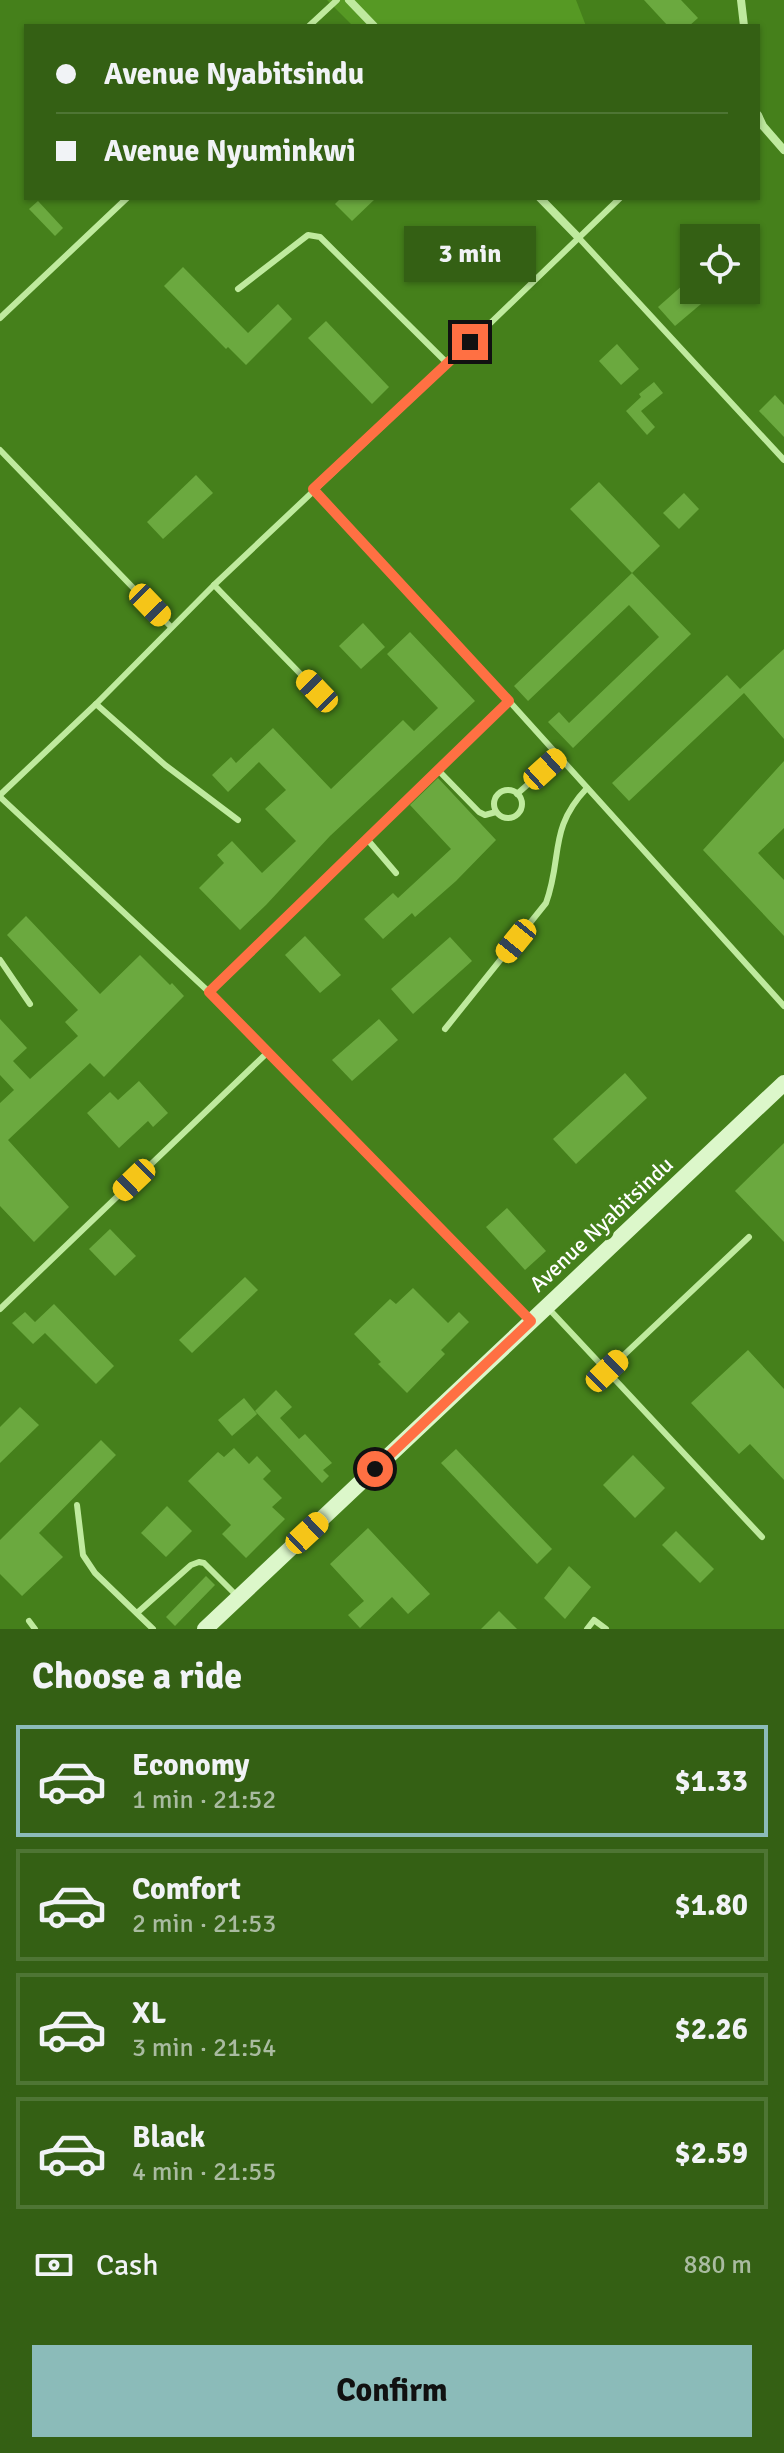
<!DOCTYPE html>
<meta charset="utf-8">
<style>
:root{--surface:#346014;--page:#3c661d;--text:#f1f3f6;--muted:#a9bba0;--line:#4e7534;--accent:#8bbbb9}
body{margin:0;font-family:Signika,sans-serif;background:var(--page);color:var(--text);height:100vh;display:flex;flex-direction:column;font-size:30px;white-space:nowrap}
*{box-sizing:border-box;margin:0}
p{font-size:26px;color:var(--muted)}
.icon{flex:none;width:44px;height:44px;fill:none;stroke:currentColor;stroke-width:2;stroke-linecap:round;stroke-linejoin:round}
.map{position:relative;height:1629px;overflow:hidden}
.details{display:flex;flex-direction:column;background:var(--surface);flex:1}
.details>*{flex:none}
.top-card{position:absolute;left:24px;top:24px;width:736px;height:176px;border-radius:0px;box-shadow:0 2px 6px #0004;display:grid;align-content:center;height:176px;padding:0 32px;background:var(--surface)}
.tools{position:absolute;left:680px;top:224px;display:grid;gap:16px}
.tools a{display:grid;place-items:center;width:80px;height:80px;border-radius:0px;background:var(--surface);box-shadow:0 2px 6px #0004;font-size:40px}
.end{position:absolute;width:36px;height:36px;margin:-18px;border:10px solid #ff7043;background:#111;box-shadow:0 0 0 4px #111}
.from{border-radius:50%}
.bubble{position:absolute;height:56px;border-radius:0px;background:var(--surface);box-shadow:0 2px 6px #0004;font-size:26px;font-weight:800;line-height:56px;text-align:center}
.car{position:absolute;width:24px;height:48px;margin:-24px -12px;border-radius:10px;box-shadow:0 0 6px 2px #0007;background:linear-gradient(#f5c518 24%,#345 0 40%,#f5c518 0 76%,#345 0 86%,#f5c518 0)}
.top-card b{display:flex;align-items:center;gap:28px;height:76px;font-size:30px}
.top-card b+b{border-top:2px solid var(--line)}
.top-card i{width:20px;height:20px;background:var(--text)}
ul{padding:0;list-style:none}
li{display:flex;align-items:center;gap:24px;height:112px;margin:0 16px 12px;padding:0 16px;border:4px solid var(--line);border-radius:0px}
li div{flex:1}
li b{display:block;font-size:30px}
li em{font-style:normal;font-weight:800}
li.active{border-color:var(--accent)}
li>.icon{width:72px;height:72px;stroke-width:1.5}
h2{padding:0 32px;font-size:36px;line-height:96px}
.pay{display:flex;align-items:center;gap:20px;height:88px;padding:0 32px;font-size:30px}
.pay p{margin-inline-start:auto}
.primary-button{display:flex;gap:16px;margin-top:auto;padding:16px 32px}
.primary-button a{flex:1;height:92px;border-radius:0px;background:var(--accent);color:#111;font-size:32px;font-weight:800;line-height:92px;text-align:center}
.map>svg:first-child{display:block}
.green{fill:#569924}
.building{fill:#6ba93f}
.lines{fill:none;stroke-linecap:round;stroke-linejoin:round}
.lane{stroke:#bfea9e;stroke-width:6}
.street{stroke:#bfea9e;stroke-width:8}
.secondary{stroke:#dcf7ca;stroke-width:16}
.route{stroke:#ff7043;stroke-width:10}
.labels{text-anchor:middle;stroke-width:8;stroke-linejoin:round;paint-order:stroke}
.street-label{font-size:22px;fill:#fff;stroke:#45801b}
</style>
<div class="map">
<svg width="784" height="1629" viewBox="0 0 784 1629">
<rect width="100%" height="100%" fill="#45801b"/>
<polygon class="green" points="327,0 576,0 586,26 353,26"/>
<g class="building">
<polygon points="644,0 681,0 698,18 689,26 668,26"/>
<polygon points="341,198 376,198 352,221 335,204"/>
<polygon points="38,201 63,228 55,236 29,209"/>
<polygon points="183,267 248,333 278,304 292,319 246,365 228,347 226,349 164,286"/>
<polygon points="684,284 701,304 675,326 658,307"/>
<polygon points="326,321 389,387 372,404 308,338"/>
<polygon points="617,344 639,369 621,385 599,361"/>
<polygon points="654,382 663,393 641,411 655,427 647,435 626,411 641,397 639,394"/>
<polygon points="775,395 784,405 784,437 759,411"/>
<polygon points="196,475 213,493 163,539 147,522"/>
<polygon points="599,482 660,546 632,573 570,509"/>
<polygon points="684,493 699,509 679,529 663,513"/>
<polygon points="632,573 691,634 573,748 548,722 559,712 569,723 659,637 629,605 528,701 514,686"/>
<polygon points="363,623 385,647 361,669 339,646"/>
<polygon points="410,632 475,701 330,836 266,905 240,930 199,888 224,863 217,855 232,841 262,873 296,841 265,809 286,790 259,762 228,792 212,775 231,757 236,763 273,728 331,789 403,720 414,731 438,708 387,654"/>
<polygon points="784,649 784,739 744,693 629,801 612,783 727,675 740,689"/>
<polygon points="784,761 784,828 758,853 784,880 784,936 703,850"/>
<polygon points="438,778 496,840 456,881 415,917 412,913 383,939 364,919 393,893 398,898 451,849 410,805"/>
<polygon points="26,916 100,994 140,955 170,985 172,983 184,996 104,1077 90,1063 8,1140 69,1207 34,1242 0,1206 0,1103 14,1090 0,1075 0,1019 27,1048 13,1061 30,1079 78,1036 65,1022 78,1010 7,935"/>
<polygon points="305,936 341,975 320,993 285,955"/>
<polygon points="450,937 472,961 413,1014 391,989"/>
<polygon points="379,1019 398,1040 352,1081 332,1060"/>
<polygon points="625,1073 647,1098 576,1164 553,1139"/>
<polygon points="139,1081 168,1113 153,1127 148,1121 119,1148 87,1113 110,1092 118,1100"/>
<polygon points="784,1143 784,1242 735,1191"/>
<polygon points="507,1208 546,1251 525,1270 486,1227"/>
<polygon points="110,1229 136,1256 115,1276 89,1249"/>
<polygon points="245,1277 258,1290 192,1353 179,1340"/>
<polygon points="413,1288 448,1323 459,1312 469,1322 441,1350 445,1354 407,1393 378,1364 381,1362 354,1334 390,1299 396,1304"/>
<polygon points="54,1304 114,1366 96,1384 45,1333 33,1344 12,1323 25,1312 35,1322"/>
<polygon points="748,1350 784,1389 784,1480 750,1444 739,1454 691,1403"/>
<polygon points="276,1390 292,1407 280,1418 299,1439 305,1434 332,1463 323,1470 329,1476 322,1483 255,1411"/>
<polygon points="244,1398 257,1414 232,1436 218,1420"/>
<polygon points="20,1407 39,1425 0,1463 0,1427"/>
<polygon points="101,1440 116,1455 39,1533 63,1557 22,1596 0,1574 0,1540"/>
<polygon points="234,1448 249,1464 257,1456 271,1471 263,1479 282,1498 272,1507 285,1519 246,1558 222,1534 231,1525 188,1481 218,1452 224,1457"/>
<polygon points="456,1449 552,1549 537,1564 441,1463"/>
<polygon points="633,1455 665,1488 635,1518 603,1485"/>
<polygon points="167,1506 192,1531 166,1557 141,1533"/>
<polygon points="368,1528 430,1594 408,1614 392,1597 360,1628 348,1615 364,1601 330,1564"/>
<polygon points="676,1531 714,1569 700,1583 662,1545"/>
<polygon points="569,1566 591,1587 565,1619 544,1598"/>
<polygon points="206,1576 215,1585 175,1626 166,1617"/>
<polygon points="499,1611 517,1629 481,1629"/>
</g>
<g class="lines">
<g class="lane">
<polyline points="309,26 337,0"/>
<polyline points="578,237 784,460"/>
<polyline points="238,289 308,235 320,237 448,364"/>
<polyline points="0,318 127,198"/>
<polyline points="0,450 171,627"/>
<polyline points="313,489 509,701 784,1006"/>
<polyline points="214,585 317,691"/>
<polyline points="96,704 165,765 238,820"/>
<polyline points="438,770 479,812 485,815 496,812"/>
<circle cx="508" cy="804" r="14"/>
<polyline points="517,794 559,757"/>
<polyline points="0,795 96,704 214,585 448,364 620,198"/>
<polyline points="0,797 209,992 530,1320"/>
<polyline points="367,839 396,873"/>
<polyline points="0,960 30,1004"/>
<polyline points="209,992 509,701"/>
<path d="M 445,1029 L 546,903 C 563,856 548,829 587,788"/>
<polyline points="0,1309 268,1052"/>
<polyline points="549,1309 762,1537"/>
<polyline points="607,1371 749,1237"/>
<polyline points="77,1505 83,1555 95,1573 153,1629"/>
<polyline points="137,1613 191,1565 199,1562 204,1563 236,1595"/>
<polyline points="29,1621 35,1629"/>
<polyline points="587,1629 594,1620 606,1629"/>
</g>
<g class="street">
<polyline points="349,0 374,26"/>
<polyline points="741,0 744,26"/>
<polyline points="758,115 763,126 784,150"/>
<polyline points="540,198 578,237"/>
</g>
<polyline class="secondary" points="205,1629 784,1083"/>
</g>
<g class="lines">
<polyline class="route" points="375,1469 531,1321 209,992 509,701 313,489 470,342"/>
</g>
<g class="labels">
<g class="street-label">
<text transform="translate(601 1224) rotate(-43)" y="8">Avenue Nyabitsindu</text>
</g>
</g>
</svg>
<div class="tools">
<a><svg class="icon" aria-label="locate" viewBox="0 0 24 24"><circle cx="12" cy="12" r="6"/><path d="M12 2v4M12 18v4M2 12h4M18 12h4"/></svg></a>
</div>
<i class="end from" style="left:375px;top:1469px"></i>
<i class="end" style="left:470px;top:342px"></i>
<div class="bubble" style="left:404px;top:226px;width:132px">3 min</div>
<i class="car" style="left:150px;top:605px;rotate:136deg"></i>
<i class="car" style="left:317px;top:691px;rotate:316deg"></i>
<i class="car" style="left:545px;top:769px;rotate:48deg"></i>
<i class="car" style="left:516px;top:941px;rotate:219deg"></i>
<i class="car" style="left:134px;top:1180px;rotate:226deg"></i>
<i class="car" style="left:607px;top:1371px;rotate:46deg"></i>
<i class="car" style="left:307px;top:1533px;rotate:47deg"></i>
<div class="top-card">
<b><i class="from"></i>Avenue Nyabitsindu</b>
<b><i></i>Avenue Nyuminkwi</b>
</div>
</div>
<section class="details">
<h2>Choose a ride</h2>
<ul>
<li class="active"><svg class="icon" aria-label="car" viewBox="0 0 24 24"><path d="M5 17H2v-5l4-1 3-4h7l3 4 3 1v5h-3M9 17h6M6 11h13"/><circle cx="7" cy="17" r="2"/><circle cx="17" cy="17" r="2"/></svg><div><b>Economy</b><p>1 min · 21:52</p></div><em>$1.33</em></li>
<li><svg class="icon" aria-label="car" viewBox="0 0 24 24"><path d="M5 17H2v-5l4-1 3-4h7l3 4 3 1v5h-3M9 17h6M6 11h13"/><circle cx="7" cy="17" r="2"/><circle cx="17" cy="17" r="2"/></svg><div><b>Comfort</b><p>2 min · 21:53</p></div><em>$1.80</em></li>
<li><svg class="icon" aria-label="car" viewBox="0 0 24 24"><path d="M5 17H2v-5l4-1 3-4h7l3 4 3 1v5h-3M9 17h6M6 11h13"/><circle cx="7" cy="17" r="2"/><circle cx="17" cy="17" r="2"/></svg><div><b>XL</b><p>3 min · 21:54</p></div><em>$2.26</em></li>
<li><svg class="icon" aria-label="car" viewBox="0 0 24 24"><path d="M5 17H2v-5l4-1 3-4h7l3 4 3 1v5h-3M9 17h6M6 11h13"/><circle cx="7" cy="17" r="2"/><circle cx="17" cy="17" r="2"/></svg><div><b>Black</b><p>4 min · 21:55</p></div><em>$2.59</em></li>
</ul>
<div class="pay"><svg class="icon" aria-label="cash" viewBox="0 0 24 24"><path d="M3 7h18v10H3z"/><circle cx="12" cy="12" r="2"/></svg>Cash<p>880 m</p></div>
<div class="primary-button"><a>Confirm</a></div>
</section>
